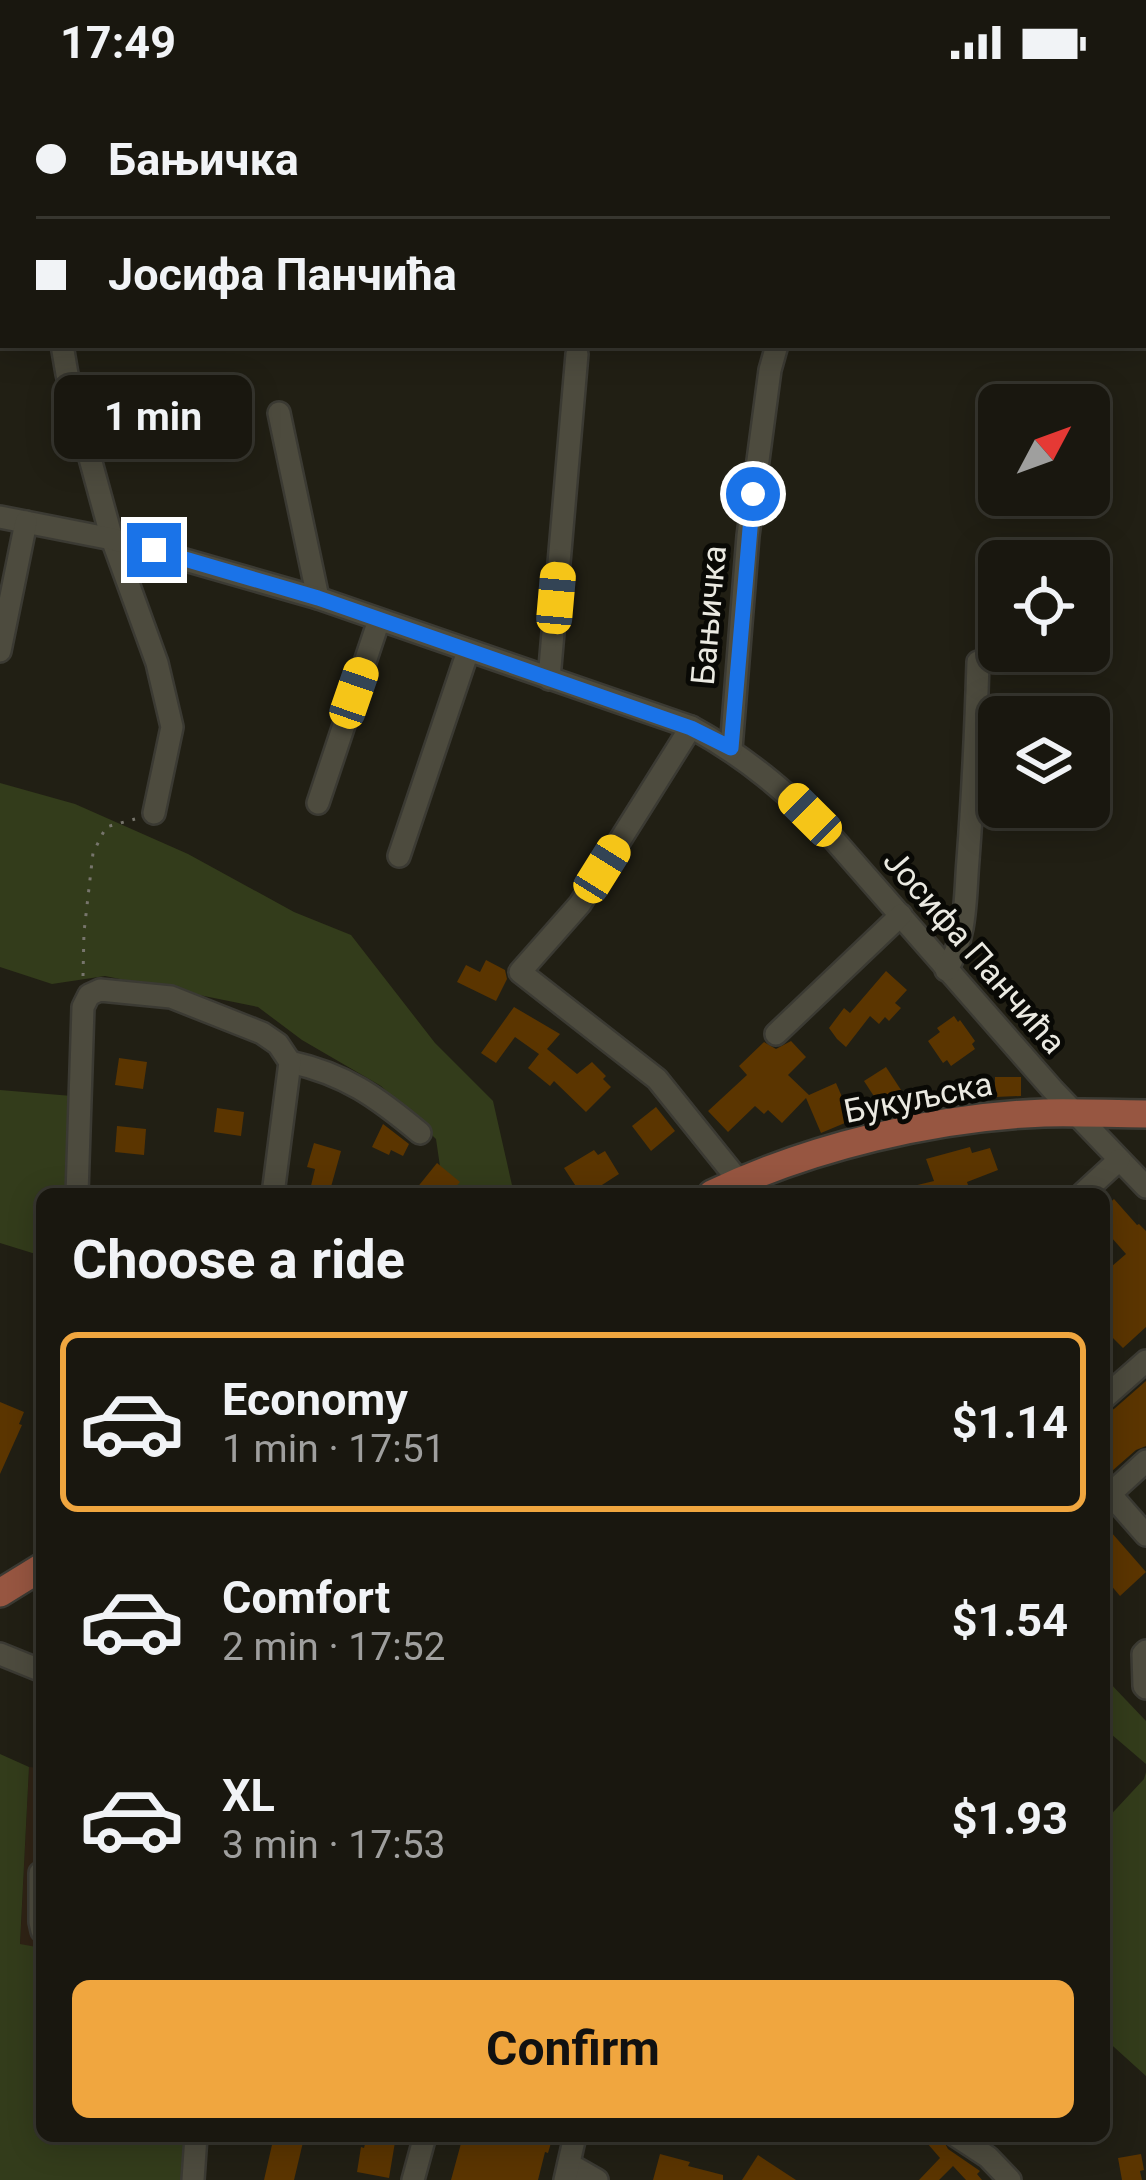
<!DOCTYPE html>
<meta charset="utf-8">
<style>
:root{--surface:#19170f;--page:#222018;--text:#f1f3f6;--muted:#9f9f9e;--line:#37362f;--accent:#f0a63f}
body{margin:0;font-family:Roboto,sans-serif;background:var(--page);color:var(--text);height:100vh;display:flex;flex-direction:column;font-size:45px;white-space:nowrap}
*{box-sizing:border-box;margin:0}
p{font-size:39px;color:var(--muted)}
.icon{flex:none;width:66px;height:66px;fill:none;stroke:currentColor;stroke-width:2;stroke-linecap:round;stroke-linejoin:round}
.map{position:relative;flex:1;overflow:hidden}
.side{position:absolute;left:36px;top:1104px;width:1074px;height:954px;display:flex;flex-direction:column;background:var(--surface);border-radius:18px;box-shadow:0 6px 30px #0003,0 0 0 3px var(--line)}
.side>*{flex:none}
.guide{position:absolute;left:0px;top:0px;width:1146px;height:264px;box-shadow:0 6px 30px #0003,0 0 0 3px var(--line);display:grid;align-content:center;height:264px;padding:0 36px;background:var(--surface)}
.needle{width:78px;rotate:49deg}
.controls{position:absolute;left:978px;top:300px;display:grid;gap:24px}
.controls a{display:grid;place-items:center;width:132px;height:132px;border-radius:18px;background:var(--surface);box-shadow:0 6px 30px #0003,0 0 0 3px var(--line);font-size:60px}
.end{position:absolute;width:54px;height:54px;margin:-27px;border:15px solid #1a73e8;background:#fff;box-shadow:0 0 0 6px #fff}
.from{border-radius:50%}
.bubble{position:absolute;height:84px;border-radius:18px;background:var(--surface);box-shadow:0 6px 30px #0003,0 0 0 3px var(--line);font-size:39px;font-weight:700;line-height:84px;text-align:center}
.car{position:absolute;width:36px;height:72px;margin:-36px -18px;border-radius:15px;box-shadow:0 0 9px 3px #0007;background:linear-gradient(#f5c518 24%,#345 0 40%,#f5c518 0 76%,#345 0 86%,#f5c518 0)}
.guide b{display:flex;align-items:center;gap:42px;height:114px;font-size:45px}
.guide b+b{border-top:3px solid var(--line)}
.guide i{width:30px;height:30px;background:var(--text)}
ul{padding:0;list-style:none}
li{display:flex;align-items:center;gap:36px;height:180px;margin:0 24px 18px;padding:0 12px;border:6px solid transparent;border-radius:18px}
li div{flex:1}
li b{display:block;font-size:45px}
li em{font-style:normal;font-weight:700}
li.on{border-color:var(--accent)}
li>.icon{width:108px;height:108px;stroke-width:1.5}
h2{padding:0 36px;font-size:54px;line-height:144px}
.button{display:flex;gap:24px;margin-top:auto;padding:24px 36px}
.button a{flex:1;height:138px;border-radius:18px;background:var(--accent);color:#111;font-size:48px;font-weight:700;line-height:138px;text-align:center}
.status{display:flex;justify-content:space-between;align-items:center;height:84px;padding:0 60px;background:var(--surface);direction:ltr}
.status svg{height:33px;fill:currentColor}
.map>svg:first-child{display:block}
.commercial{fill:#2f2315}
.green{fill:#333c1b}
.building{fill:#5b3500}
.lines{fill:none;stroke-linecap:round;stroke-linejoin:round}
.minor-casing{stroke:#3b3a33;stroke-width:26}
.major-casing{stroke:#3b3a33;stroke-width:32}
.path{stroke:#77756c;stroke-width:3;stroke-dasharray:3 9;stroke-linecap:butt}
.minor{stroke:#4d4b3e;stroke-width:21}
.major{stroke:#975641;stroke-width:27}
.route{stroke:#1a73e8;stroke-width:15}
.labels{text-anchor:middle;stroke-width:10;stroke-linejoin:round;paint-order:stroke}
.street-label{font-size:33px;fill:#eae9e1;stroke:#090905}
</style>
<div class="status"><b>17:49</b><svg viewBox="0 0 49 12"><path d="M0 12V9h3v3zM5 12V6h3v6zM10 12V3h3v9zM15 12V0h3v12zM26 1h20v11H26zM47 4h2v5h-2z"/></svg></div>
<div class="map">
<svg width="1146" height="2096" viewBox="0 0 1146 2096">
<rect width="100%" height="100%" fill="#211f14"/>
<polygon class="commercial" points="29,1683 42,1684 42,1864 20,1861"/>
<g class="green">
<polygon points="0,699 75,720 188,770 294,828 351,851 435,959 493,1017 514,1110 444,1110 436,1055 381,1002 302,956 258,923 105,892 52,900 0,883"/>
<polygon points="0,1006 72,1012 69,1110 42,1110 42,1172 0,1159"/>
<polygon points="1107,1596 1146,1637 1146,1680 1104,1644 1104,1600"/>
<polygon points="0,1670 29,1683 20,1860 42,1864 42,2052 186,2052 185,2096 0,2096"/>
<polygon points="1146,1688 1146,1992 1104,1954 1104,1738 1144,1695"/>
</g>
<g class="building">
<polygon points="486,876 505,886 507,895 496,917 457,898 466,881 480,888"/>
<polygon points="886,887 907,906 895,919 901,924 889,937 885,933 879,940 870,932 846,963 837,955 829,944 844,924 850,929"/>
<polygon points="514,923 560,950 547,965 577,990 592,978 606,992 603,995 611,1003 586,1028 554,997 550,1002 528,984 539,970 515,953 496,979 481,969"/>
<polygon points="954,932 958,938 960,936 975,957 972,960 975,965 951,982 947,976 943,979 928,957 940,948 937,944"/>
<polygon points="791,957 806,973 788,991 809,1011 836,999 852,1036 821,1049 806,1014 782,1039 768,1026 764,1030 755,1022 728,1048 708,1027 747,991 739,982 764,958 776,965"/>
<polygon points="119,974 147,978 143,1005 115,1001"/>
<polygon points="886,983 901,1006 879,1020 864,997"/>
<polygon points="995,993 1021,993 1021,1012 995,1013"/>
<polygon points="656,1023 675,1047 651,1067 632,1042"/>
<polygon points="217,1024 244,1028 241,1052 214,1048"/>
<polygon points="383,1040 409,1060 403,1072 391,1066 389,1071 372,1063"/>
<polygon points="117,1042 146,1045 144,1071 115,1068"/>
<polygon points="314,1059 341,1067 329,1110 309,1110 315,1085 307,1083"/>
<polygon points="970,1063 972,1069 990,1064 998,1086 967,1098 971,1110 905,1110 905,1104 934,1097 926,1075"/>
<polygon points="594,1066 598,1071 605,1067 619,1090 588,1110 581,1110 564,1084"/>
<polygon points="437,1079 460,1098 449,1110 412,1110"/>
<polygon points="1114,1115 1137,1141 1139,1140 1146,1147 1146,1243 1123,1264 1111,1252 1104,1259 1104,1189 1126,1170 1104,1145 1104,1124"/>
<polygon points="1146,1297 1146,1362 1136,1366 1104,1394 1104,1329 1114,1325"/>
<polygon points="0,1318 24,1328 19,1340 22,1341 0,1390"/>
<polygon points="1104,1440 1146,1488 1120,1512 1104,1493"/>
<polygon points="274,2052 304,2054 294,2096 264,2096"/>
<polygon points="367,2052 396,2052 389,2094 357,2088 361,2063 364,2064"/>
<polygon points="463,2052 553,2052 548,2069 545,2068 538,2096 451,2096"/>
<polygon points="921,2052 941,2052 948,2065 980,2087 977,2090 982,2096 966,2096 953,2082 939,2096 919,2096 940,2074"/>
<polygon points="660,2070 690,2078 688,2082 723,2091 723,2096 653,2096"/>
<polygon points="1141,2070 1144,2086 1140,2087 1142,2096 1122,2096 1118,2074"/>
<polygon points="758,2071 796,2096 742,2096"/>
</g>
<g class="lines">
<g class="minor-casing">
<g id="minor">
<polyline points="98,3 99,0"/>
<polyline points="860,3 860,0"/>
<polyline points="62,261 67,290 112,455 157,579 172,643 154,729"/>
<polyline points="279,329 318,514"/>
<path d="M 0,433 L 112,455 L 318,514 L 691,643 C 746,673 785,707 830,751 L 1053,1006 L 1146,1103"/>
<polyline points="0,567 26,438"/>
<polyline points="549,595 577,270"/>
<polyline points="691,643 580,820 520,888 657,995 739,1097"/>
<polyline points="731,665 748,452 770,286 777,261"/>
<polyline points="318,719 379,536"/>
<polyline points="399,772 468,567"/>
<path d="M 946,886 C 967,856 965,811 968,776 C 973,710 976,644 978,578"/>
<polyline points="776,950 901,831"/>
<path d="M 290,978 C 345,990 377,1013 420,1049"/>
<polyline points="77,1110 83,923 89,911 100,906 171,913 262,949 278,960 290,978 273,1110"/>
<polyline points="1082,1110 1119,1076"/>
<polyline points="1104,1314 1146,1277"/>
<polyline points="1146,1377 1110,1410 1146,1451"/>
<polyline points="1146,1567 1143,1570 1144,1602 1146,1604"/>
<polyline points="0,1570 42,1587"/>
<polyline points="40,1789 40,1838 42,1847"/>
<polyline points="956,2052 988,2073 1010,2096"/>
<polyline points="569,2080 597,2096"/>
<polyline points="193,2096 196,2052"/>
<polyline points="413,2096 425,2052"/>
<polyline points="565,2096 575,2052"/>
</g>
</g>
<g class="major-casing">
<g id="major">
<path d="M 712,1110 C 810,1063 935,1033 1044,1029 C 1078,1028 1112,1030 1146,1030"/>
<polyline points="0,1509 42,1483"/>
</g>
</g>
<polyline class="path" points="83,892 84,848 93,769 106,743 135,735"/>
<use href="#minor" class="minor"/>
<use href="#major" class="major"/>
</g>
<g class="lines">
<polyline class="route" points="154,466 318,514 691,644 731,664 753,410"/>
</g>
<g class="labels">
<g class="street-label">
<text transform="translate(708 531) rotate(-85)" y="12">Бањичка</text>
<text transform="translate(975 867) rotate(49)" y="12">Јосифа Панчића</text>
<text transform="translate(918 1013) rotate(-11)" y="12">Букуљска</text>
</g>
</g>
</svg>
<div class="controls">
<a><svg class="needle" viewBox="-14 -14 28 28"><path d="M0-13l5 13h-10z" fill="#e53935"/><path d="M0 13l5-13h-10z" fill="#9f9f9e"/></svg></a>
<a><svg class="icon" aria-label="locate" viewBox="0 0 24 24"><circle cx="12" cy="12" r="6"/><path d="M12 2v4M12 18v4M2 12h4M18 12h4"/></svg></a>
<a><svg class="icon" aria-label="layers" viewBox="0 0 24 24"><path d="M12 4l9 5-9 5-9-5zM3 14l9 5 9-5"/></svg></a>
</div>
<i class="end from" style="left:753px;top:410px"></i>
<i class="end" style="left:154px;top:466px"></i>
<div class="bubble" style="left:54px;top:291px;width:198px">1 min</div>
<i class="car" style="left:556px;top:514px;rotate:5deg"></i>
<i class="car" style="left:354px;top:609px;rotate:19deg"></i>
<i class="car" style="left:810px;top:731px;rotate:315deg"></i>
<i class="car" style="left:602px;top:785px;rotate:32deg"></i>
<div class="guide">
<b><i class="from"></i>Бањичка</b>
<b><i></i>Јосифа Панчића</b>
</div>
<section class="side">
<h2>Choose a ride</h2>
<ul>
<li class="on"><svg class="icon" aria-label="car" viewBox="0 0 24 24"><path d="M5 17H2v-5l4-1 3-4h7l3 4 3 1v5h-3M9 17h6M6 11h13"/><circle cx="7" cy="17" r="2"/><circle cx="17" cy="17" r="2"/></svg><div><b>Economy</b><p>1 min · 17:51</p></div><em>$1.14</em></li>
<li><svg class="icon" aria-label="car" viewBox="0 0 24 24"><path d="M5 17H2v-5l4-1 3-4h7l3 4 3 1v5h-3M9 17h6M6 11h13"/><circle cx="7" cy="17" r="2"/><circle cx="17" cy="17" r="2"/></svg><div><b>Comfort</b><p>2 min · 17:52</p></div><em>$1.54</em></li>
<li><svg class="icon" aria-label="car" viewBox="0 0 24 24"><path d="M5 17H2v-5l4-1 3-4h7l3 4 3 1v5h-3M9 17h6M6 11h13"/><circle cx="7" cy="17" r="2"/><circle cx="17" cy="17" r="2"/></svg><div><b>XL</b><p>3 min · 17:53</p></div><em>$1.93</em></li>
</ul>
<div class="button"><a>Confirm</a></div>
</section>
</div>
